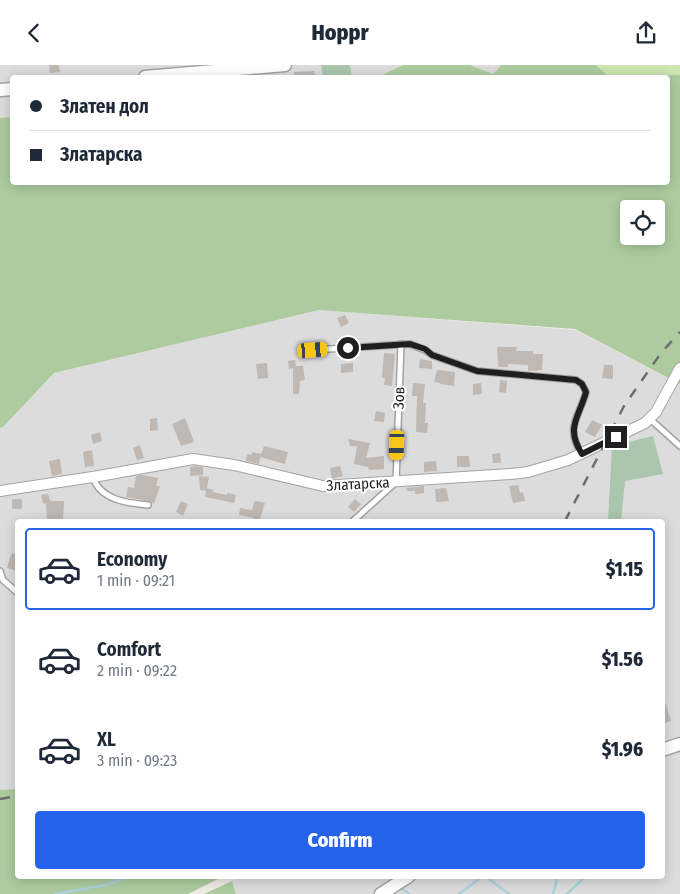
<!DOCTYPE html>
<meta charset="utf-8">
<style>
:root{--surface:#fff;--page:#f2f2f3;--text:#1f2937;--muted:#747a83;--line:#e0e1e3;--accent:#2563eb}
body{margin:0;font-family:"Fira Sans Condensed",sans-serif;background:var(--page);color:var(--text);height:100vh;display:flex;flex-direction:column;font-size:19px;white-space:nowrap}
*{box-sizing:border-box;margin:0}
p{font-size:16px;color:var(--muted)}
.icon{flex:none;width:28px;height:28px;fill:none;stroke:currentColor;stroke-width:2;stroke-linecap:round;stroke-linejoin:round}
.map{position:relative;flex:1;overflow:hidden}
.side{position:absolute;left:15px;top:454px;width:650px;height:360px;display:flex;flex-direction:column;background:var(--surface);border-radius:5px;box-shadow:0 2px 12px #0003}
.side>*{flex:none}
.hud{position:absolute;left:10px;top:10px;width:660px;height:110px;border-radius:5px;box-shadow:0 2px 12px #0003;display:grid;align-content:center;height:110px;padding:0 20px;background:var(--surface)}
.controls{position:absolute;left:620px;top:135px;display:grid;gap:10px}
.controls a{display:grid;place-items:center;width:45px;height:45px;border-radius:5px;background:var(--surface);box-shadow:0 2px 12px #0003;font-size:25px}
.end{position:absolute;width:22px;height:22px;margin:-11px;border:6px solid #1f1f1f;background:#fff;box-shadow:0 0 0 2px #fff}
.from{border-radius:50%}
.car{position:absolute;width:15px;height:30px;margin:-15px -8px;border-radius:6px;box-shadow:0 0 4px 1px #0007;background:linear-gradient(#f5c518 24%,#345 0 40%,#f5c518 0 76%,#345 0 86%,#f5c518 0)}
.hud b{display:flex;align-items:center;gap:18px;height:48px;font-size:19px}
.hud b+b{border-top:1px solid var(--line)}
.hud i{width:12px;height:12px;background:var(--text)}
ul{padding:9px 0 0;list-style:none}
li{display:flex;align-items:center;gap:15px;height:82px;margin:0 10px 8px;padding:0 10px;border:2px solid transparent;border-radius:5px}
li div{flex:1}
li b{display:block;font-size:19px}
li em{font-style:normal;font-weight:800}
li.on{border-color:var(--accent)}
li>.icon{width:45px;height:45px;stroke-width:1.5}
.action{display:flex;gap:10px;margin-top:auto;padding:10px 20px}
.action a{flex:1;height:58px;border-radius:5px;background:var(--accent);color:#fff;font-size:20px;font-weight:800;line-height:58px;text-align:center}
header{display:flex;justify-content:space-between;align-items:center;height:65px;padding:0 20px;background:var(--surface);font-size:22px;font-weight:800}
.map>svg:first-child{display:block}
.residential{fill:#dddcdc}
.grass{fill:#cce5b1}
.forest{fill:#adcb9f;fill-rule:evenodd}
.cemetery{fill:#aac6ad}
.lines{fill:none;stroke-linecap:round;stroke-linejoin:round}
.stream{stroke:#abd0d9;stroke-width:2.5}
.building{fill:#bfb8b3}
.service-casing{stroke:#a3a3a3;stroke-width:8}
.minor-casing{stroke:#a3a3a3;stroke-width:12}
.tertiary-casing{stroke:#a3a3a3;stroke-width:15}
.service{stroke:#fff;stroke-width:5}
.minor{stroke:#fff;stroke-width:10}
.tertiary{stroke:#fff;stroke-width:12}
.rail{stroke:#6d6d6d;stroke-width:2.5;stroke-dasharray:10 10;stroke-linecap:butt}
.route{stroke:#1f1f1f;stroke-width:6}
.labels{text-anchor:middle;stroke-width:4;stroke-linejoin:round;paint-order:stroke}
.street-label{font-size:15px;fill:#1f1f1f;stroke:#fff}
</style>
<header><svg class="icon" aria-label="back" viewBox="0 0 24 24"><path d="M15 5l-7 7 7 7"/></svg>Hoppr<svg class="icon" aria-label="share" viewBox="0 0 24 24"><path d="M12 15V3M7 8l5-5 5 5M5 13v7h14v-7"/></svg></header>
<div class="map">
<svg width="680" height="829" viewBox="0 0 680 829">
<rect width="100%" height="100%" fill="#efece7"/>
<g class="residential">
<polygon points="0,0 403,0 378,12 12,12 12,52 0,53"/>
<polygon points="470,0 501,0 493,9"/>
<polygon points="319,245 575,265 680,319 680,829 236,829 232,816 241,811 662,811 662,456 18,456 17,724 0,725 0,363 3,362 54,308"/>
</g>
<polygon class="grass" points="596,0 680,0 680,10 609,12"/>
<g class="forest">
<polygon points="403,0 470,0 493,9 501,0 596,0 609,12 378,12"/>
<path d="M 669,10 L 680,10 L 680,319 L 575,264 L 319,245 L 54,308 L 3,362 L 0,363 L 0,53 L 12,52 L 12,118 L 668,118 L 668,12 L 620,12 ZM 629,144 L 656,144 L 656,171 L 629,171 Z"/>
<polygon points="17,724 18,811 224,811 188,829 0,829 0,725"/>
<polygon points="232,816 236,829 204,829"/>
</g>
<g class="cemetery">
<polygon points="321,0 350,0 352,12 323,12"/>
<polygon points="653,371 663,409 625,416 621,456 608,456 612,381"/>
</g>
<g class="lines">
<g class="stream">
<polyline points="388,811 394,817"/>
<polyline points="485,811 509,829"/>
<polyline points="400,822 409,829"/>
<polyline points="55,829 106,820 130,811"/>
<polyline points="459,829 483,811"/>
<polyline points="553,829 558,811"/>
<polyline points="567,829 586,811"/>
</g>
</g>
<g class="building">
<polygon points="49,0 59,0 60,7 50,8"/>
<polygon points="314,6 315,12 294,12 294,7"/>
<polygon points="345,250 349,258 341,262 337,253"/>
<polygon points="497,282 517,282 516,286 533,286 533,289 543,289 542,305 528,306 528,300 508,299 508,302 498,302"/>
<polygon points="384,288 395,289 392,321 384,320 385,313 382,313"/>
<polygon points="420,294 432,296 432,304 419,303"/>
<polygon points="295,295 296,301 303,301 305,315 300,316 299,329 293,329 293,303 289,304 288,296"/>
<polygon points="267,298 268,313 258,314 256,299"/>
<polygon points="353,298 353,307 341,308 341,299"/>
<polygon points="604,300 613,300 613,314 602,313"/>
<polygon points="437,305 455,307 454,321 440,319 440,318 434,317"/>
<polygon points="500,315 507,316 506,328 499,327"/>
<polygon points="413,318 425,319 423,338 426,338 425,358 428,358 427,368 416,367 417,331 412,331"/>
<polygon points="481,318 482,329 473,330 473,319"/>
<polygon points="376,346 385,348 384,357 374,356"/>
<polygon points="157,353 158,365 150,366 150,354"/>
<polygon points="185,353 194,377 181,381 172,359"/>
<polygon points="592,355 602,360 595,372 585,367"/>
<polygon points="100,367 102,376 93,379 91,370"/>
<polygon points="348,374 370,378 366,393 384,391 384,404 369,405 368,402 354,399 357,381 350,381"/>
<polygon points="140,380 144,393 137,395 133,383"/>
<polygon points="264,381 288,387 285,399 260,392"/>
<polygon points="92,385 94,401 85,402 83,387"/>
<polygon points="252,387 261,389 259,399 246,396 247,389 252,390"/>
<polygon points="500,388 501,398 493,398 492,389"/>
<polygon points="457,391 469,391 470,402 457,402"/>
<polygon points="60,394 62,409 52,411 49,396"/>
<polygon points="436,396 437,406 424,407 424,397"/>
<polygon points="195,401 203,402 203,410 190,411 190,402"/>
<polygon points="340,401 343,411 332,414 330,403"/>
<polygon points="142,410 158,413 156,421 160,421 154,439 148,436 126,432 128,422 134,423 136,411"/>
<polygon points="199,411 209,412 207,423 214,425 213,427 227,430 227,428 236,430 234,438 205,432 206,426 200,425"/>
<polygon points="518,420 520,428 523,427 525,436 513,438 509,421"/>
<polygon points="424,421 424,428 415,429 415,426 407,426 406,423"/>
<polygon points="446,423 449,436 436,437 435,424"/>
<polygon points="48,429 50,436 64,436 63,456 47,456 46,438 43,439 41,430"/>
<rect x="12" y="434" width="10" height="10"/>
<polygon points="355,434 361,439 354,447 348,442"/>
<polygon points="181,436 188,439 183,451 176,447"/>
<polygon points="256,436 265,438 260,454 253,454 254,453 239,450 240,443 252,445 254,437"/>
<polygon points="18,488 18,506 7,503 11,489"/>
<polygon points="664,634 671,656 662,659 662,635"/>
</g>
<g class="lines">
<g class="service-casing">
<g id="service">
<path d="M 313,285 L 410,279 L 425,285 L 432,290 L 477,306 L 576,315 L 582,319 L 586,327 C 579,353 565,361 581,388"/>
<polyline points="650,354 680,381"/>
<path d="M 93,412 C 100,435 127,438 148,440"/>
<polyline points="353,456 396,417 401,279"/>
<polyline points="0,506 3,515 18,528"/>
</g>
</g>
<g class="minor-casing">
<polyline id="minor" points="0,426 99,411 193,394 234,400 323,421 511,409 528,407 568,395 645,358 656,347 680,303"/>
</g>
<g class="tertiary-casing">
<g id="tertiary">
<polyline points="145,12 285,0"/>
<polyline points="0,25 12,24"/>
<polyline points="662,685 680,679"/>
<polyline points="381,829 409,811"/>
</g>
</g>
<use href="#service" class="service"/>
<use href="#minor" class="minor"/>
<use href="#tertiary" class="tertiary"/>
<g class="rail">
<polyline points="565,456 624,341 661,288 680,267"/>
<polyline points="0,734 18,731"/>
</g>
</g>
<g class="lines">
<path class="route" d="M 348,283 L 410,279 L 425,284 L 432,290 L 477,306 L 576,315 L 582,319 L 586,327 C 579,353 565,362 582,389 L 616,372"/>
</g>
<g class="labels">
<g class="street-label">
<text transform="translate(399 333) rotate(-88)" y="5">Зов</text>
<text transform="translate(358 419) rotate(-3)" y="5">Златарска</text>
</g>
</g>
</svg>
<div class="controls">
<a><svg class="icon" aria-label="locate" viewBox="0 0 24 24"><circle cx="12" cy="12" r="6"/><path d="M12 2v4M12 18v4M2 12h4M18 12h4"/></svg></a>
</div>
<i class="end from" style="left:348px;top:283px"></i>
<i class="end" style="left:616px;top:372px"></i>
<i class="car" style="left:313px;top:285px;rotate:86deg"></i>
<i class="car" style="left:397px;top:380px;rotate:182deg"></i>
<div class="hud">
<b><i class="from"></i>Златен дол</b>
<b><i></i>Златарска</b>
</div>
<section class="side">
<ul>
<li class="on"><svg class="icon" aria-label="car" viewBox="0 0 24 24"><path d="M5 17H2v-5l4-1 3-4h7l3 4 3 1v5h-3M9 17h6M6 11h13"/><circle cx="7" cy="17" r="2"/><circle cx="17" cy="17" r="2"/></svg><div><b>Economy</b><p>1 min · 09:21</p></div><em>$1.15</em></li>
<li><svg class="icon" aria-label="car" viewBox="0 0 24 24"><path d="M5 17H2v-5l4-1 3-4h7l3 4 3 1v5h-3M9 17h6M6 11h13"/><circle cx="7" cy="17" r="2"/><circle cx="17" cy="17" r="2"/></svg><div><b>Comfort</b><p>2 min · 09:22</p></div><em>$1.56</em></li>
<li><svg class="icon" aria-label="car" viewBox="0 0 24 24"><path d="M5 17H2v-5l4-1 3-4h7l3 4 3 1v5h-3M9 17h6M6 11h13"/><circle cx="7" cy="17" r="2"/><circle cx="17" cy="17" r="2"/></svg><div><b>XL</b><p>3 min · 09:23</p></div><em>$1.96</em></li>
</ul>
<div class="action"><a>Confirm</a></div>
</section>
</div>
